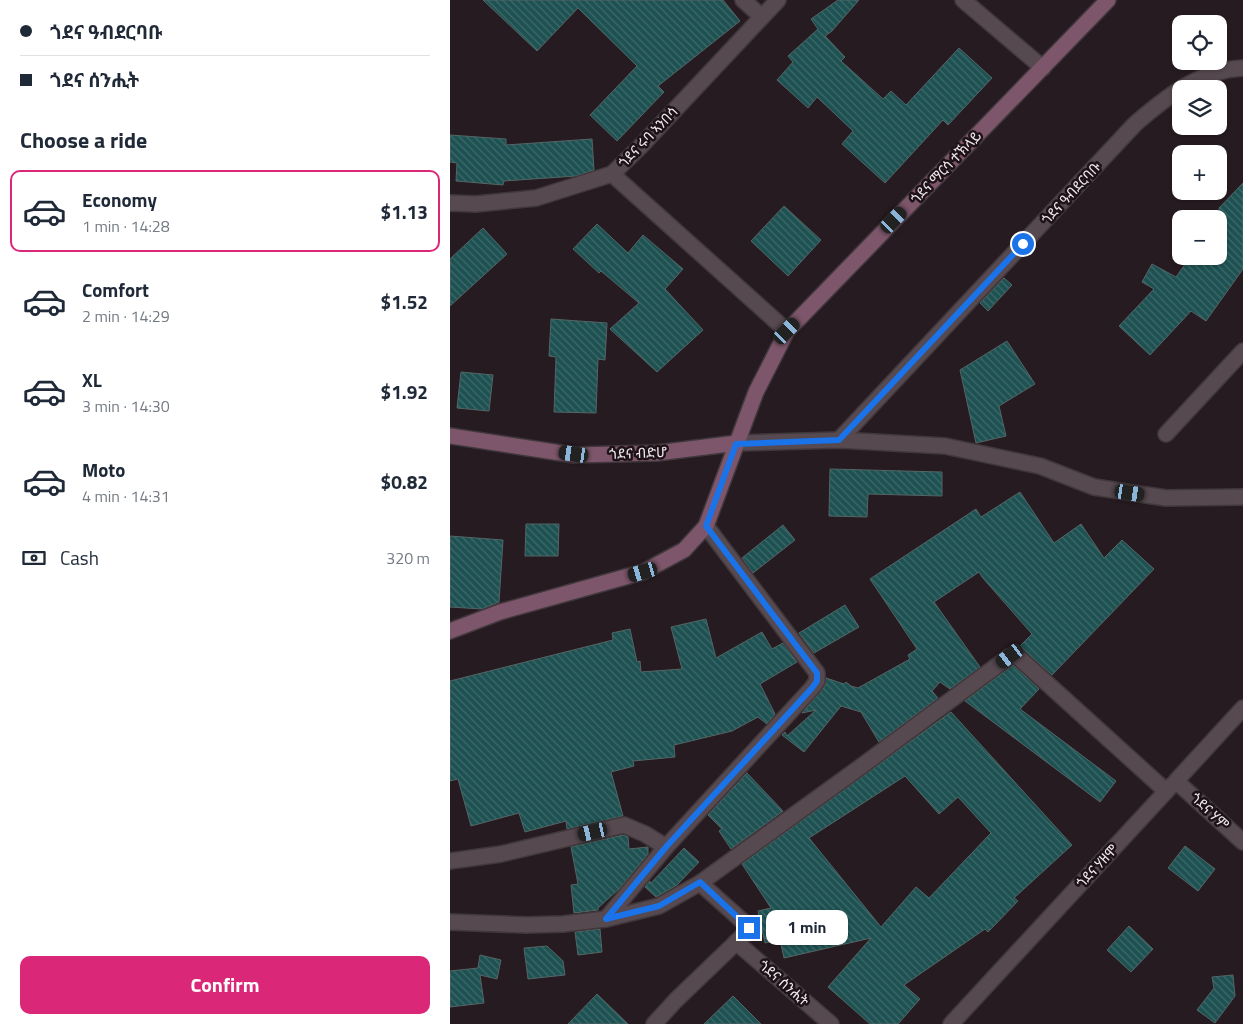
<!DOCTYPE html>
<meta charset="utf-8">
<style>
:root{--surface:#fff;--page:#f2f2f3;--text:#1f2937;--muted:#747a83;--line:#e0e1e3;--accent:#db2777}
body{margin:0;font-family:"Titillium Web","Noto Sans Ethiopic",sans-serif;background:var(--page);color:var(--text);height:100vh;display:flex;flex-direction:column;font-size:19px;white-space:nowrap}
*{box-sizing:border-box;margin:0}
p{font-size:16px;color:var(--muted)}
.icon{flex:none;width:28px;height:28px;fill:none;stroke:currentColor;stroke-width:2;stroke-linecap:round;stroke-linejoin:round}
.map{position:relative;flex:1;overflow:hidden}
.sheet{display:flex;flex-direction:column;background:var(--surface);width:450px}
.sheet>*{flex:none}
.top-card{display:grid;align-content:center;height:110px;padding:0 20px;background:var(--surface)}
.fabs{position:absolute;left:722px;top:15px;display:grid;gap:10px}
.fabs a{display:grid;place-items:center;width:55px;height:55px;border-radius:10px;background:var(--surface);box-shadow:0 1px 4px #0004;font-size:25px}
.end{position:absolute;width:22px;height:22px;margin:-11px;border:6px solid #1a73e8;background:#fff;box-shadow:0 0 0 2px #fff}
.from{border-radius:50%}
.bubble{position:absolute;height:35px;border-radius:10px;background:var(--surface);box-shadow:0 1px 4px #0004;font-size:16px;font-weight:700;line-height:35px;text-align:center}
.car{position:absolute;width:15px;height:30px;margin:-15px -8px;border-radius:6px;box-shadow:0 0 4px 1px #0007;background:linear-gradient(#222 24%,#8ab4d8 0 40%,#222 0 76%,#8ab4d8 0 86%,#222 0)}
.top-card b{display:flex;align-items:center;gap:18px;height:48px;font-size:19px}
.top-card b+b{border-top:1px solid var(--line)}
.top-card i{width:12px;height:12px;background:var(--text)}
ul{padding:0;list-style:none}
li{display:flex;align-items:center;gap:15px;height:82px;margin:0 10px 8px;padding:0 10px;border:2px solid transparent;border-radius:10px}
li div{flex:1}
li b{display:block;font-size:19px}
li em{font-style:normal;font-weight:700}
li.on{border-color:var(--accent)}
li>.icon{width:45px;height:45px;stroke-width:1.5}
h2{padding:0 20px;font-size:22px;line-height:60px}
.pay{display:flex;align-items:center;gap:12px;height:55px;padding:0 20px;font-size:19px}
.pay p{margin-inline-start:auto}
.action{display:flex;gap:10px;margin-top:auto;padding:10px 20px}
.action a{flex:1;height:58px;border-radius:10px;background:var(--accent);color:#fff;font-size:20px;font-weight:700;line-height:58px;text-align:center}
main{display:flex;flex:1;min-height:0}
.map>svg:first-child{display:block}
.building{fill:url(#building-back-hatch);stroke:#546565;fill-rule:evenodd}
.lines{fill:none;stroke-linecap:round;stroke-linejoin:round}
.minor-casing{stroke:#40383c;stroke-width:18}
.tertiary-casing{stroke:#40383c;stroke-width:18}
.secondary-casing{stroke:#40383c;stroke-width:18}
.minor{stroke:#56494f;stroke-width:15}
.tertiary{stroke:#56494f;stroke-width:15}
.secondary{stroke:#7e566b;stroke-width:15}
.route{stroke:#1a73e8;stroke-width:6}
.labels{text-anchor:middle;stroke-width:5;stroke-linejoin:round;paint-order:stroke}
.street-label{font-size:14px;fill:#efe7eb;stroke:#1d1217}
</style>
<main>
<section class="sheet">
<div class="top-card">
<b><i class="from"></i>ጎደና ዓብደርባቡ</b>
<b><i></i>ጎደና ሰንሒት</b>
</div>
<h2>Choose a ride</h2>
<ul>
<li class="on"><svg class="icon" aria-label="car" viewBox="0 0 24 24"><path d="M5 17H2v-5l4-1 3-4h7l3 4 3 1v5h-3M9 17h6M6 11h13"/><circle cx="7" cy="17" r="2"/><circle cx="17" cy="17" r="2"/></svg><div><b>Economy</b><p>1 min · 14:28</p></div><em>$1.13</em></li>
<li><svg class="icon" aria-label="car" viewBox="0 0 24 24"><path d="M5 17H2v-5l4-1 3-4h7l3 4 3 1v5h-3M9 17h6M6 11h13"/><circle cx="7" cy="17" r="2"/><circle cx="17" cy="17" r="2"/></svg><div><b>Comfort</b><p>2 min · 14:29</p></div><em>$1.52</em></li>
<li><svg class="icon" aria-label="car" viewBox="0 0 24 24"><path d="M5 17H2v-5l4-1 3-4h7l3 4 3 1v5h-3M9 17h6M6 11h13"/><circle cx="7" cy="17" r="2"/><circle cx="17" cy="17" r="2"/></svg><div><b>XL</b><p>3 min · 14:30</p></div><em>$1.92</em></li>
<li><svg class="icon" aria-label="car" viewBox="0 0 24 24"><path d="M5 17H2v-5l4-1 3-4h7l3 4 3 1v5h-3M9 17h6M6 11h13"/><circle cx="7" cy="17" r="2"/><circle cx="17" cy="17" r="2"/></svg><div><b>Moto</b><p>4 min · 14:31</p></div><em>$0.82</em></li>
</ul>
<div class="pay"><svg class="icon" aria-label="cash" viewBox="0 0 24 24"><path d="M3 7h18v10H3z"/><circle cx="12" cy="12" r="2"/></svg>Cash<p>320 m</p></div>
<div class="action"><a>Confirm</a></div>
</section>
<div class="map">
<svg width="793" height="1024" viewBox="0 0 793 1024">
<defs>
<pattern id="building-back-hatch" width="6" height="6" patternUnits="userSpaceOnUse" patternTransform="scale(1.25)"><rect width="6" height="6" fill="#1e5152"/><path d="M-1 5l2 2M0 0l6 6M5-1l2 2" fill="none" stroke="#3f6a6b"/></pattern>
</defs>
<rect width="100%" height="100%" fill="#261b20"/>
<g class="building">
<polygon points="33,0 273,0 290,21 208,86 214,92 167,141 140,115 187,66 128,8 87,51"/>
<polygon points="388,0 409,0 382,31 375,36 395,57 391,61 433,99 441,91 456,105 509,48 542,78 498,125 493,120 435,183 392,144 403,131 367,97 358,108 327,80 343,62 338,56 368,29 361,19"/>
<polygon points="0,135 56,139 56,145 142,139 144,170 126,176 54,181 53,185 6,181 7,163 0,162"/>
<polygon points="793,183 793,269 756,321 741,311 700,355 669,326 704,289 692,282 702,264 726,277 741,256 769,256 769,208"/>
<polygon points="334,206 371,240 338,276 301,241"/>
<polygon points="147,224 178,253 193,235 233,269 215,289 253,330 207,372 160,329 189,303 151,271 149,273 123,249"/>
<polygon points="33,228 57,254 0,306 0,259"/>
<polygon points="554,278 562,285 538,311 530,303"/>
<polygon points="101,319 157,323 155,360 148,359 146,413 104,412 106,357 99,356"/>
<polygon points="557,341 585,384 549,406 556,436 526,443 510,370"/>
<polygon points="11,372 43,375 39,411 7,408"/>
<polygon points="380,469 492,472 492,496 418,494 417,517 379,516"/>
<polygon points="570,492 604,543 631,524 654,558 672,540 704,569 602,675 573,649 569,647 582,634 532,577 529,572 484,602 530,667 500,689 490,682 482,691 488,698 429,742 411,712 391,706 354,752 332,735 335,732 337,736 366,710 352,713 375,686 376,678 394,684 396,682 401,686 408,688 460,659 458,655 467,649 420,579 526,509 531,517"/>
<polygon points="76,524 109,524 108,556 75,556"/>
<polygon points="333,525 345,540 303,573 292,558"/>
<polygon points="0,536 53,540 49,602 32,609 0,607"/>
<polygon points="395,605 409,627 364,653 349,633"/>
<polygon points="256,619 266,658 312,632 322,649 333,643 347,662 310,684 325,714 317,724 308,717 282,731 224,745 225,757 183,761 184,766 161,772 173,816 117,829 116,821 75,832 69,813 21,826 8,779 0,781 0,681 163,640 162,633 180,629 187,662 190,661 191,672 232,669 221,627"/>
<polygon points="563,665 589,689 570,709 666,781 650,802 515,701"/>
<path d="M 501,712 L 622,845 L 564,898 L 568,901 L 538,932 L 535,929 L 454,985 L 470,999 L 448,1024 L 420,1024 L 378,987 L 421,938 L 334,958 L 330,940 L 315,943 L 308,911 L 321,908 L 292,864 ZM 455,776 L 489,814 L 508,797 L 541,833 L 479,898 L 466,887 L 431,927 L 359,838 Z"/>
<polygon points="297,773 333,811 281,849 269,831 272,829 258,815"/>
<polygon points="173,835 178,837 179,849 198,847 198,854 170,888 148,908 148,910 124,913 121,885 128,884 121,847"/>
<polygon points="735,846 765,869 748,891 718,868"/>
<polygon points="234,848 249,862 227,885 206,897 195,887 200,881 200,884"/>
<polygon points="679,926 703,949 681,972 657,950"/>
<polygon points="150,929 152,952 128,955 125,932"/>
<polygon points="97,946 113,961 115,975 78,979 74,948"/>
<polygon points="30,955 51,960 47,979 30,975 34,1003 0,1007 0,971 28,968"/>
<polygon points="783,975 785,996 765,1023 747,1010 764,988 762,977"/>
<polygon points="147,994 178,1024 118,1024"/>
<polygon points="283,996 311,1024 254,1024"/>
</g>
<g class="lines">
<g class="minor-casing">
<g id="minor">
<polyline points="293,0 312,17"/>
<polyline points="513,0 593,68"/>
<polyline points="162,174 337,331"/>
<polyline points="0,203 26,204 86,198 162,174 190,147 328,0"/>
<polyline points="716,434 793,351"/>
<path d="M 389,440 L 685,124 C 716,97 750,70 793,68"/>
<polyline points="0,861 51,854 174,825 195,834 216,847"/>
<polyline points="156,919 216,847 362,688 367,681 367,673 256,526"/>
<polyline points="0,922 76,925 113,924 156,919 209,906 250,883 409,768 560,656 567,656 716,791"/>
<polyline points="286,942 381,1024"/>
<polyline points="204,1024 226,1000 299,930 298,926 250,883"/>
<polyline points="501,1024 722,785"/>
</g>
</g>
<g class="tertiary-casing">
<g id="tertiary">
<polyline points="287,443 389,440 495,446 590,466 644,487 716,498 793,497"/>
<polyline points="793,708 726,781 793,842"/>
</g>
</g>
<g class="secondary-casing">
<g id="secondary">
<polyline points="0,436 124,455 207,453 287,443"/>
<polyline points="0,631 50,612 193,572 234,550 256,526 306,392 337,331 658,0"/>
</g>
</g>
<use href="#minor" class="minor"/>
<use href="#tertiary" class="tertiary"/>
<use href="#secondary" class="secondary"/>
</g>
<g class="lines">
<polyline class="route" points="299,928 250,882 209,906 156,919 216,847 362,688 367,681 367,673 256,526 286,444 389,440 573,244"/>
</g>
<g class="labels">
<g class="street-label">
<text transform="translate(198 137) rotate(-46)" y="5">ጎደና ሩባ ኣንበሳ</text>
<text transform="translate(496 167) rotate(-46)" y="5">ጎደና ማርሳ ተኽላይ</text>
<text transform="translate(621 193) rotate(-47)" y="5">ጎደና ዓብደርባቡ</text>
<text transform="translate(188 453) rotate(-2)" y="5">ጎደና ብድሆ</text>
<text transform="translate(760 811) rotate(43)" y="5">ጎደና ሃም</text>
<text transform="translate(647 866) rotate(-47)" y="5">ጎደና ሃዘሞ</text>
<text transform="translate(334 983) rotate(41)" y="5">ጎደና ሰንሒት</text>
</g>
</g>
</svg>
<div class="fabs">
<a><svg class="icon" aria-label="locate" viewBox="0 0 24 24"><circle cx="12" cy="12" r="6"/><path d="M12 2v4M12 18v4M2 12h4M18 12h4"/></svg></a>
<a><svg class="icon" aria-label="layers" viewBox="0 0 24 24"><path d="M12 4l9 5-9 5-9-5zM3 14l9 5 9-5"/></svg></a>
<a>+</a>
<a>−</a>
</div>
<i class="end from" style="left:573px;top:244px"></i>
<i class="end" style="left:299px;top:928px"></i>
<div class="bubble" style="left:316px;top:910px;width:82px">1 min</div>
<i class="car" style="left:444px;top:220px;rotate:44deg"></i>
<i class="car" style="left:337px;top:331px;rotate:44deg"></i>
<i class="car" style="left:124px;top:454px;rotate:278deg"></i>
<i class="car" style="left:680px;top:493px;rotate:99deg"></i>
<i class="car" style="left:193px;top:572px;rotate:254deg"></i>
<i class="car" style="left:560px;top:656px;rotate:233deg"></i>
<i class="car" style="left:143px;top:832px;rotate:257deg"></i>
</div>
</main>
